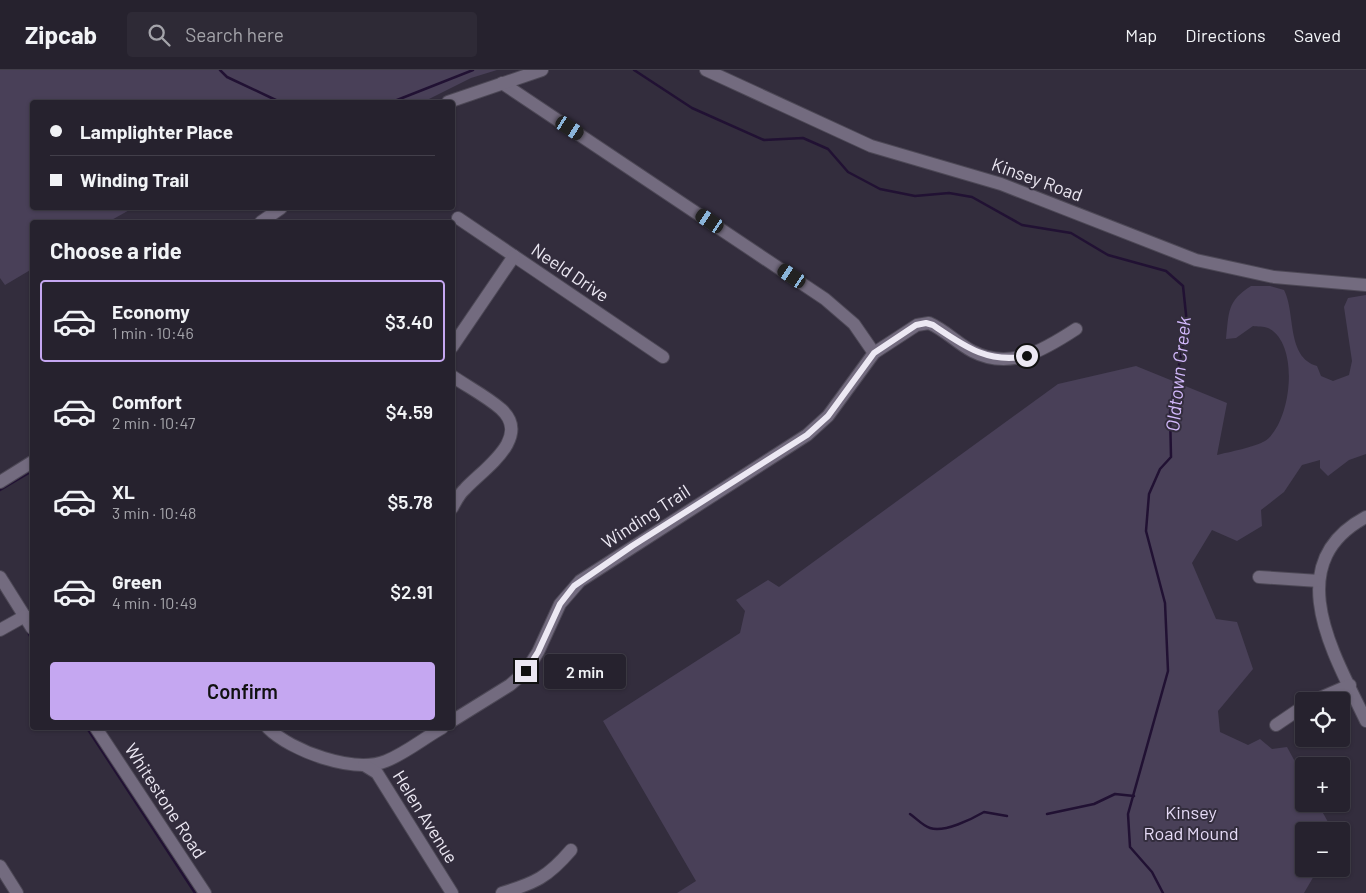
<!DOCTYPE html>
<meta charset="utf-8">
<style>
:root{--surface:#26222e;--page:#2e2a36;--text:#f1f3f6;--muted:#a4a4aa;--line:#423f4a;--accent:#c5a7f1}
body{margin:0;font-family:Barlow,sans-serif;background:var(--page);color:var(--text);height:100vh;display:flex;flex-direction:column;font-size:19px;white-space:nowrap}
*{box-sizing:border-box;margin:0}
p{font-size:16px;color:var(--muted)}
.icon{flex:none;width:28px;height:28px;fill:none;stroke:currentColor;stroke-width:2;stroke-linecap:round;stroke-linejoin:round}
.map{position:relative;flex:1;overflow:hidden}
.side{position:absolute;left:30px;top:150px;width:425px;height:510px;display:flex;flex-direction:column;background:var(--surface);border-radius:5px;box-shadow:0 1px 4px #0004,0 0 0 1px var(--line)}
.side>*{flex:none}
.guide{position:absolute;left:30px;top:30px;width:425px;height:110px;border-radius:5px;box-shadow:0 1px 4px #0004,0 0 0 1px var(--line);display:grid;align-content:center;height:110px;padding:0 20px;background:var(--surface)}
.tools{position:absolute;left:1295px;top:622px;display:grid;gap:10px}
.tools a{display:grid;place-items:center;width:55px;height:55px;border-radius:5px;background:var(--surface);box-shadow:0 1px 4px #0004,0 0 0 1px var(--line);font-size:25px}
.end{position:absolute;width:22px;height:22px;margin:-11px;border:6px solid #ece8f3;background:#111;box-shadow:0 0 0 2px #111}
.from{border-radius:50%}
.bubble{position:absolute;height:35px;border-radius:5px;background:var(--surface);box-shadow:0 1px 4px #0004,0 0 0 1px var(--line);font-size:16px;font-weight:600;line-height:35px;text-align:center}
.car{position:absolute;width:15px;height:30px;margin:-15px -8px;border-radius:6px;box-shadow:0 0 4px 1px #0007;background:linear-gradient(#222 24%,#8ab4d8 0 40%,#222 0 76%,#8ab4d8 0 86%,#222 0)}
.guide b{display:flex;align-items:center;gap:18px;height:48px;font-size:19px}
.guide b+b{border-top:1px solid var(--line)}
.guide i{width:12px;height:12px;background:var(--text)}
ul{padding:0;list-style:none}
li{display:flex;align-items:center;gap:15px;height:82px;margin:0 10px 8px;padding:0 10px;border:2px solid transparent;border-radius:5px}
li div{flex:1}
li b{display:block;font-size:19px}
li em{font-style:normal;font-weight:600}
li.active{border-color:var(--accent)}
li>.icon{width:45px;height:45px;stroke-width:1.5}
h2{padding:0 20px;font-size:22px;line-height:60px}
.primary-button{display:flex;gap:10px;margin-top:auto;padding:10px 20px}
.primary-button a{flex:1;height:58px;border-radius:5px;background:var(--accent);color:#111;font-size:20px;font-weight:600;line-height:58px;text-align:center}
header{display:flex;align-items:center;gap:30px;box-sizing:border-box;height:70px;padding:0 25px;background:var(--surface);border-bottom:1px solid var(--line)}
header strong{font-size:24px}
nav{display:flex;gap:28px;margin-inline-start:auto;font-size:18px}
.search{width:350px;height:45px;background:var(--page);display:flex;align-items:center;gap:12px;box-sizing:border-box;padding:0 18px;border-radius:5px;color:var(--muted);font-size:19px}
.map>svg:first-child{display:block}
.green{fill:#494058}
.lines{fill:none;stroke-linecap:round;stroke-linejoin:round}
.stream{stroke:#211133;stroke-width:2.5}
.minor-casing{stroke:#4d4856;stroke-width:14}
.minor{stroke:#736b7f;stroke-width:12}
.route{stroke:#ece8f3;stroke-width:6}
.labels{text-anchor:middle;stroke-width:4;stroke-linejoin:round;paint-order:stroke}
.street-label{font-size:18px;fill:#ece8f3;stroke:#332d3d}
.park-label{font-size:18px;fill:#e5daf6;stroke:#332d3d}
.water-label{font-size:19px;font-style:italic;fill:#d3b9fc;stroke:#332d3d}
</style>
<header>
<strong>Zipcab</strong>
<div class="search"><svg class="icon" aria-label="search" viewBox="0 0 24 24"><circle cx="10" cy="10" r="6"/><path d="M15 15l6 6"/></svg>Search here</div>
<nav><a>Map</a><a>Directions</a><a>Saved</a></nav>
</header>
<div class="map">
<svg width="1366" height="823" viewBox="0 0 1366 823">
<rect width="100%" height="100%" fill="#332d3d"/>
<g class="green">
<polygon points="0,0 497,0 471,8 423,32 32,32 32,138 133,138 108,152 32,152 32,199 5,215 0,208"/>
<path d="M 1251,216 L 1270,216 L 1284,220 C 1296,243 1286,287 1317,296 L 1321,306 L 1333,311 L 1349,305 L 1352,291 L 1344,237 L 1348,228 L 1366,225 L 1366,384 L 1349,390 L 1328,406 L 1320,398 L 1320,390 L 1302,395 L 1284,422 L 1261,440 L 1262,456 L 1237,471 L 1212,460 L 1192,493 L 1216,549 L 1237,552 L 1253,599 L 1218,641 L 1220,662 L 1248,675 L 1260,669 L 1272,679 L 1287,677 L 1304,708 L 1304,734 L 1318,734 L 1333,761 L 1304,761 L 1304,799 L 1318,799 L 1304,823 L 677,823 L 696,811 L 603,651 L 740,563 L 745,541 L 736,530 L 768,510 L 779,517 L 1058,314 L 1136,296 L 1227,333 L 1217,385 C 1229,382 1255,377 1265,371 C 1291,354 1301,274 1268,258 C 1264,256 1257,257 1253,256 L 1236,268 L 1226,269 C 1229,242 1227,231 1251,216 Z"/>
</g>
<g class="lines">
<g class="stream">
<polyline points="220,0 227,7 280,32"/>
<polyline points="634,0 692,38 764,70 803,68 828,79 848,102 880,119 915,126 949,123 972,127 1022,155 1071,163 1108,185 1166,201 1183,216 1187,254 1170,341 1171,387 1160,399 1149,424 1146,461 1165,533 1168,601 1128,744 1130,777 1152,802 1163,823"/>
<polyline points="392,32 473,0"/>
<polyline points="0,420 32,401"/>
<polyline points="27,560 32,570"/>
<polyline points="87,658 195,823"/>
<path d="M 910,744 C 916,748 923,756 930,758 C 944,763 972,749 984,742 L 1007,746"/>
<polyline points="1047,744 1094,734 1115,724 1134,726"/>
</g>
<g class="minor-casing">
<g id="minor">
<polyline points="706,0 871,76 1001,114 1196,190 1274,207 1366,215"/>
<polyline points="502,13 825,229 854,254 874,283"/>
<polyline points="448,32 542,0"/>
<polyline points="458,148 663,287"/>
<polyline points="261,152 281,138"/>
<polyline points="452,277 514,186"/>
<path d="M 452,306 C 468,317 486,326 501,339 C 533,368 482,400 465,419 C 459,424 456,431 452,438"/>
<polyline points="0,412 32,392"/>
<path d="M 1366,447 C 1278,494 1335,586 1366,651"/>
<polyline points="0,507 32,558"/>
<polyline points="1259,507 1319,511"/>
<polyline points="0,560 25,546"/>
<polyline points="1313,631 1350,615"/>
<path d="M 452,651 L 510,615 L 526,601 L 538,582 L 560,534 L 580,511 L 807,365 L 828,346 L 874,283 L 917,255 L 929,253 C 945,260 957,273 972,281 C 1010,301 1044,280 1076,259"/>
<polyline points="1276,655 1304,636"/>
<polyline points="96,658 205,823"/>
<path d="M 268,658 C 291,681 354,704 386,691 C 406,683 424,668 442,658"/>
<polyline points="364,695 377,703 452,823"/>
<polyline points="0,796 17,823"/>
<path d="M 502,823 C 535,813 548,807 571,780"/>
</g>
</g>
<use href="#minor" class="minor"/>
</g>
<g class="lines">
<path class="route" d="M 526,601 L 538,582 L 560,534 L 574,516 L 632,476 L 807,365 L 828,346 L 874,283 L 916,255 L 926,253 L 933,255 C 964,276 988,294 1027,286"/>
</g>
<g class="labels">
<g class="street-label">
<text transform="translate(1037 110) rotate(20)" y="6">Kinsey Road</text>
<text transform="translate(570 203) rotate(34)" y="6">Neeld Drive</text>
<text transform="translate(646 447) rotate(-33)" y="6">Winding Trail</text>
<text transform="translate(165 731) rotate(57)" y="6">Whitestone Road</text>
<text transform="translate(425 747) rotate(58)" y="6">Helen Avenue</text>
</g>
<g class="park-label">
<text x="1191" y="749">Kinsey<tspan x="1191" dy="21">Road Mound</tspan></text>
</g>
<g class="water-label">
<text transform="translate(1178 304) rotate(-84)" y="7">Oldtown Creek</text>
</g>
</g>
</svg>
<div class="tools">
<a><svg class="icon" aria-label="locate" viewBox="0 0 24 24"><circle cx="12" cy="12" r="6"/><path d="M12 2v4M12 18v4M2 12h4M18 12h4"/></svg></a>
<a>+</a>
<a>−</a>
</div>
<i class="end from" style="left:1027px;top:286px"></i>
<i class="end" style="left:526px;top:601px"></i>
<div class="bubble" style="left:544px;top:584px;width:82px">2 min</div>
<i class="car" style="left:570px;top:58px;rotate:123deg"></i>
<i class="car" style="left:710px;top:151px;rotate:304deg"></i>
<i class="car" style="left:792px;top:206px;rotate:304deg"></i>
<div class="guide">
<b><i class="from"></i>Lamplighter Place</b>
<b><i></i>Winding Trail</b>
</div>
<section class="side">
<h2>Choose a ride</h2>
<ul>
<li class="active"><svg class="icon" aria-label="car" viewBox="0 0 24 24"><path d="M5 17H2v-5l4-1 3-4h7l3 4 3 1v5h-3M9 17h6M6 11h13"/><circle cx="7" cy="17" r="2"/><circle cx="17" cy="17" r="2"/></svg><div><b>Economy</b><p>1 min · 10:46</p></div><em>$3.40</em></li>
<li><svg class="icon" aria-label="car" viewBox="0 0 24 24"><path d="M5 17H2v-5l4-1 3-4h7l3 4 3 1v5h-3M9 17h6M6 11h13"/><circle cx="7" cy="17" r="2"/><circle cx="17" cy="17" r="2"/></svg><div><b>Comfort</b><p>2 min · 10:47</p></div><em>$4.59</em></li>
<li><svg class="icon" aria-label="car" viewBox="0 0 24 24"><path d="M5 17H2v-5l4-1 3-4h7l3 4 3 1v5h-3M9 17h6M6 11h13"/><circle cx="7" cy="17" r="2"/><circle cx="17" cy="17" r="2"/></svg><div><b>XL</b><p>3 min · 10:48</p></div><em>$5.78</em></li>
<li><svg class="icon" aria-label="car" viewBox="0 0 24 24"><path d="M5 17H2v-5l4-1 3-4h7l3 4 3 1v5h-3M9 17h6M6 11h13"/><circle cx="7" cy="17" r="2"/><circle cx="17" cy="17" r="2"/></svg><div><b>Green</b><p>4 min · 10:49</p></div><em>$2.91</em></li>
</ul>
<div class="primary-button"><a>Confirm</a></div>
</section>
</div>
